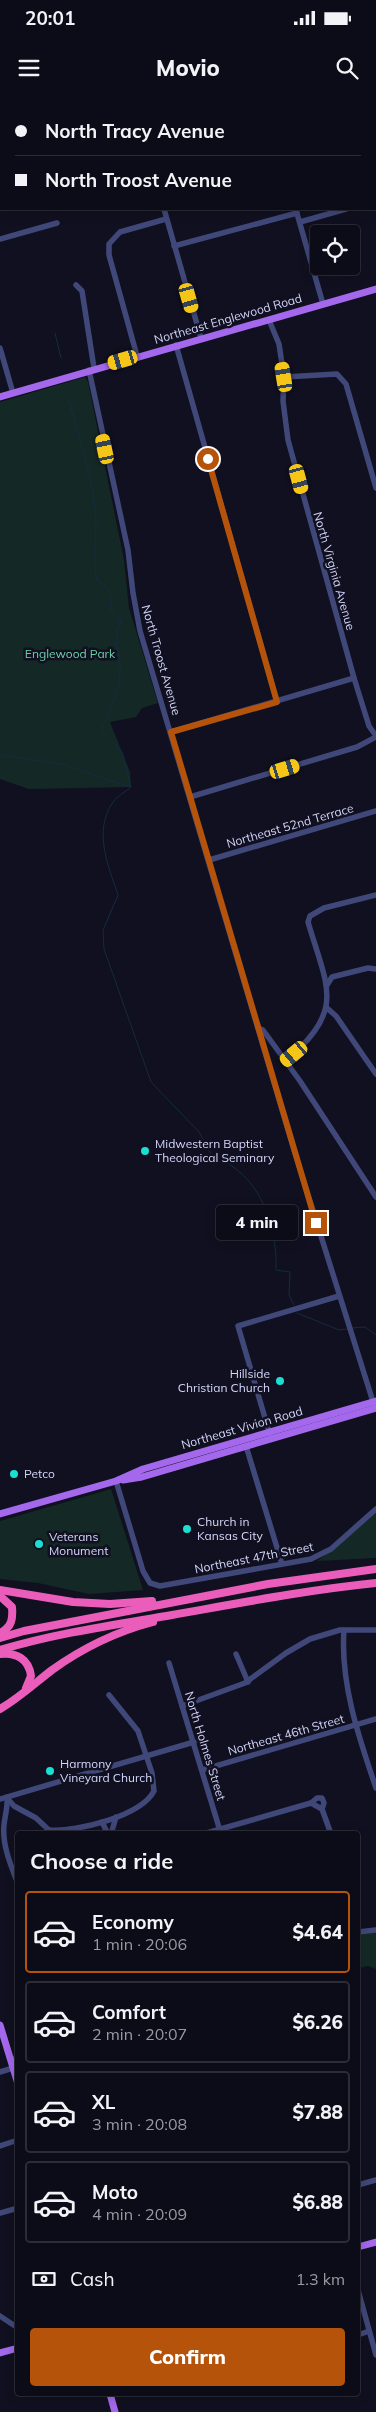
<!DOCTYPE html>
<meta charset="utf-8">
<style>
:root{--surface:#0c0c18;--page:#151521;--text:#f1f3f6;--muted:#9a9ba2;--line:#2c2c37;--accent:#b45309}
body{margin:0;font-family:Mulish,sans-serif;background:var(--page);color:var(--text);height:100vh;display:flex;flex-direction:column;font-size:19px;white-space:nowrap}
*{box-sizing:border-box;margin:0}
p{font-size:16px;color:var(--muted)}
.icon{flex:none;width:28px;height:28px;fill:none;stroke:currentColor;stroke-width:2;stroke-linecap:round;stroke-linejoin:round}
.map{position:relative;flex:1;overflow:hidden}
.details{position:absolute;left:15px;top:1731px;width:345px;height:565px;display:flex;flex-direction:column;background:var(--surface);border-radius:5px;box-shadow:0 2px 12px #0003,0 0 0 1px var(--line)}
.details>*{flex:none}
.hud{position:absolute;left:0px;top:0px;width:376px;height:110px;box-shadow:0 2px 12px #0003,0 0 0 1px var(--line);display:grid;align-content:center;height:110px;padding:0 15px;background:var(--surface)}
.tools{position:absolute;left:310px;top:125px;display:grid;gap:10px}
.tools a{display:grid;place-items:center;width:50px;height:50px;border-radius:5px;background:var(--surface);box-shadow:0 2px 12px #0003,0 0 0 1px var(--line);font-size:25px}
.end{position:absolute;width:22px;height:22px;margin:-11px;border:6px solid #b45309;background:#fff;box-shadow:0 0 0 2px #fff}
.from{border-radius:50%}
.bubble{position:absolute;height:35px;border-radius:5px;background:var(--surface);box-shadow:0 2px 12px #0003,0 0 0 1px var(--line);font-size:16px;font-weight:800;line-height:35px;text-align:center}
.car{position:absolute;width:15px;height:30px;margin:-15px -8px;border-radius:6px;box-shadow:0 0 4px 1px #0007;background:linear-gradient(#f5c518 24%,#345 0 40%,#f5c518 0 76%,#345 0 86%,#f5c518 0)}
.hud b{display:flex;align-items:center;gap:18px;height:48px;font-size:19px}
.hud b+b{border-top:1px solid var(--line)}
.hud i{width:12px;height:12px;background:var(--text)}
ul{padding:0;list-style:none}
li{display:flex;align-items:center;gap:15px;height:82px;margin:0 10px 8px;padding:0 5px;border:2px solid var(--line);border-radius:5px}
li div{flex:1}
li b{display:block;font-size:19px}
li em{font-style:normal;font-weight:800}
li.current{border-color:var(--accent)}
li>.icon{width:45px;height:45px;stroke-width:1.5}
h2{padding:0 15px;font-size:22px;line-height:60px}
.pay{display:flex;align-items:center;gap:12px;height:55px;padding:0 15px;font-size:19px}
.pay p{margin-inline-start:auto}
.button{display:flex;gap:10px;margin-top:auto;padding:10px 15px}
.button a{flex:1;height:58px;border-radius:5px;background:var(--accent);color:#fff;font-size:20px;font-weight:800;line-height:58px;text-align:center}
.status{display:flex;justify-content:space-between;align-items:center;height:35px;padding:0 25px;background:var(--surface);direction:ltr}
.status svg{height:14px;fill:currentColor}
header{display:flex;justify-content:space-between;align-items:center;height:65px;padding:0 15px;background:var(--surface);font-size:22px;font-weight:800}
.map>svg:first-child{display:block}
.green{fill:#142925}
.lines{fill:none;stroke-linecap:round;stroke-linejoin:round}
.stream{stroke:#132c40;stroke-width:1}
.minor{stroke:#404879;stroke-width:5.5}
.major{stroke:#a468ed;stroke-width:7}
.highway{stroke:#eb5dba;stroke-width:8}
.route{stroke:#b45309;stroke-width:6}
.poi-dot{fill:#1bdfd0;stroke:#101020;stroke-width:2}
.labels{text-anchor:middle;stroke-width:5;stroke-linejoin:round;paint-order:stroke}
.street-label{font-size:12px;fill:#d4d6fa;stroke:#101020}
.park-label{font-size:12px;fill:#69d1a5;stroke:#101020}
.poi-label{font-size:12px;fill:#d4d6fa;stroke:#101020;text-anchor:start}
</style>
<div class="status"><b>20:01</b><svg viewBox="0 0 49 12"><path d="M0 12V9h3v3zM5 12V6h3v6zM10 12V3h3v9zM15 12V0h3v12zM26 1h20v11H26zM47 4h2v5h-2z"/></svg></div>
<header><svg class="icon" aria-label="menu" viewBox="0 0 24 24"><path d="M4 6h16M4 12h16M4 18h16"/></svg>Movio<svg class="icon" aria-label="search" viewBox="0 0 24 24"><circle cx="10" cy="10" r="6"/><path d="M15 15l6 6"/></svg></header>
<div class="map">
<svg width="376" height="2312" viewBox="0 0 376 2312">
<rect width="100%" height="100%" fill="#101020"/>
<g class="green">
<polygon points="85,277 88,282 124,460 129,508 158,603 142,608 136,617 110,622 130,672 131,687 29,689 0,679 0,302"/>
<polygon points="111,1389 143,1490 89,1494 38,1483 0,1479 0,1421"/>
<polygon points="376,1413 376,1458 317,1461 335,1448"/>
<polygon points="376,1833 376,1869 368,1866 358,1868 358,1834"/>
</g>
<g class="lines">
<g class="stream">
<polyline points="55,233 61,258"/>
<path d="M 69,300 C 78,336 91,370 95,408 C 98,432 92,456 97,480 L 105,485 L 112,494"/>
<path d="M 111,499 L 110,509 L 121,521 C 110,546 122,553 120,574 C 119,593 109,613 101,630 L 122,652 L 131,687 C 126,692 117,696 113,702 C 93,731 108,765 118,795 L 103,830 L 104,849 L 151,982 L 199,1032 L 212,1056 C 221,1056 225,1061 232,1066 C 265,1089 277,1131 276,1170 L 290,1172 L 289,1195 L 294,1205"/>
<polyline points="0,655 62,664 130,687"/>
<polyline points="297,1213 339,1230 348,1229"/>
<polyline points="352,1228 365,1227 376,1235"/>
</g>
<g class="minor">
<polyline points="134,0 134,1"/>
<polyline points="265,0 265,1"/>
<polyline points="287,1 291,0"/>
<polyline points="0,60 1,67"/>
<polyline points="0,80 1,78"/>
<polyline points="164,109 201,238"/>
<polyline points="296,110 323,204"/>
<polyline points="300,122 346,109"/>
<polyline points="0,139 57,123"/>
<polyline points="174,146 297,113"/>
<polyline points="76,185 82,191 94,268"/>
<polyline points="269,220 279,244 284,277 283,301 288,340 354,578 369,626 376,636"/>
<polyline points="176,245 277,602"/>
<polyline points="0,248 13,293"/>
<polyline points="137,256 109,155 109,144 120,132 166,119"/>
<polyline points="89,270 128,450 133,493 140,531 294,1050 374,1305"/>
<polyline points="284,277 337,274 346,284 376,388"/>
<polyline points="171,632 354,578"/>
<polyline points="190,697 357,647 376,637"/>
<polyline points="209,760 376,711"/>
<polyline points="327,885 332,877 368,868 376,869"/>
<polyline points="327,908 336,916 376,974"/>
<polyline points="258,928 263,930 300,981 376,1097"/>
<path d="M 285,962 C 346,909 328,890 308,822 L 310,816 L 324,808 L 376,795"/>
<polyline points="270,1335 238,1226 339,1196"/>
<polyline points="246,1346 282,1464"/>
<polyline points="116,1381 143,1471 150,1483 160,1486 311,1459 331,1449 376,1409"/>
<path d="M 344,1530 C 340,1583 359,1638 376,1688"/>
<polyline points="236,1554 248,1582"/>
<polyline points="169,1563 221,1734"/>
<polyline points="182,1606 245,1583 286,1553 310,1539 340,1530 376,1530"/>
<polyline points="202,1670 376,1619"/>
<path d="M 7,1697 C 8,1707 5,1715 4,1725 C 2,1745 11,1766 18,1784"/>
<polyline points="7,1698 14,1706 36,1718 51,1732"/>
<polyline points="0,1699 194,1642"/>
<polyline points="311,1703 317,1698 322,1698 324,1703 322,1709"/>
<polyline points="102,1722 108,1734"/>
<path d="M 50,1730 C 77,1732 141,1716 154,1691 L 152,1673 L 138,1631 L 109,1595"/>
<polyline points="111,1734 116,1717"/>
<polyline points="203,1734 311,1703 322,1709 331,1734"/>
<polyline points="358,1832 376,1830"/>
<polyline points="11,1961 18,1956"/>
<polyline points="0,1972 13,1968"/>
<polyline points="0,2046 18,2040"/>
<polyline points="358,2085 376,2080"/>
<polyline points="0,2113 18,2108"/>
<polyline points="358,2190 376,2255"/>
<polyline points="0,2216 18,2228"/>
<polyline points="358,2235 369,2231"/>
</g>
<g class="major">
<polyline points="0,297 376,189"/>
<polyline points="123,1380 142,1377 376,1308"/>
<polyline points="0,1414 116,1381 143,1369 376,1301"/>
<polyline points="0,1925 18,1984"/>
<polyline points="358,2147 376,2142"/>
<polyline points="0,2253 18,2248"/>
<polyline points="110,2294 115,2312"/>
</g>
<g class="highway">
<polyline points="0,1490 73,1502 110,1504 152,1501"/>
<path d="M 0,1496 L 12,1507 C 13,1519 12,1527 0,1533"/>
<polyline points="0,1538 24,1531 268,1484 376,1469"/>
<path d="M 0,1550 C 57,1533 114,1525 172,1515 C 240,1503 307,1490 376,1483"/>
<path d="M 0,1554 C 16,1552 29,1559 31,1576 L 26,1588"/>
<path d="M 0,1609 C 19,1598 35,1583 52,1570 C 84,1547 115,1532 153,1522"/>
</g>
</g>
<g class="lines">
<polyline class="route" points="208,359 277,602 171,632 316,1123"/>
</g>
<g class="poi-dot">
<circle cx="145" cy="1051" r="5"/>
<circle cx="280" cy="1281" r="5"/>
<circle cx="14" cy="1374" r="5"/>
<circle cx="187" cy="1429" r="5"/>
<circle cx="39" cy="1444" r="5"/>
<circle cx="50" cy="1671" r="5"/>
</g>
<g class="labels">
<g class="street-label">
<text transform="translate(228 219) rotate(-16)" y="4">Northeast Englewood Road</text>
<text transform="translate(334 471) rotate(74)" y="4">North Virginia Avenue</text>
<text transform="translate(161 560) rotate(74)" y="4">North Troost Avenue</text>
<text transform="translate(290 726) rotate(-16)" y="4">Northeast 52nd Terrace</text>
<text transform="translate(242 1328) rotate(-16)" y="4">Northeast Vivion Road</text>
<text transform="translate(254 1458) rotate(-11)" y="4">Northeast 47th Street</text>
<text transform="translate(286 1635) rotate(-16)" y="4">Northeast 46th Street</text>
<text transform="translate(205 1646) rotate(73)" y="4">North Holmes Street</text>
</g>
<g class="park-label">
<text x="70" y="558">Englewood Park</text>
</g>
<g class="poi-label">
<text x="155" y="1048">Midwestern Baptist<tspan x="155" dy="14">Theological Seminary</tspan></text>
<text x="270" y="1278" text-anchor="end">Hillside<tspan x="270" dy="14">Christian Church</tspan></text>
<text x="24" y="1378">Petco</text>
<text x="197" y="1426">Church in<tspan x="197" dy="14">Kansas City</tspan></text>
<text x="49" y="1441">Veterans<tspan x="49" dy="14">Monument</tspan></text>
<text x="60" y="1668">Harmony<tspan x="60" dy="14">Vineyard Church</tspan></text>
</g>
</g>
</svg>
<div class="tools">
<a><svg class="icon" aria-label="locate" viewBox="0 0 24 24"><circle cx="12" cy="12" r="6"/><path d="M12 2v4M12 18v4M2 12h4M18 12h4"/></svg></a>
</div>
<i class="end from" style="left:208px;top:359px"></i>
<i class="end" style="left:316px;top:1123px"></i>
<div class="bubble" style="left:216px;top:1105px;width:82px">4 min</div>
<i class="car" style="left:189px;top:198px;rotate:164deg"></i>
<i class="car" style="left:123px;top:260px;rotate:254deg"></i>
<i class="car" style="left:284px;top:277px;rotate:351deg"></i>
<i class="car" style="left:105px;top:349px;rotate:348deg"></i>
<i class="car" style="left:299px;top:379px;rotate:165deg"></i>
<i class="car" style="left:285px;top:669px;rotate:73deg"></i>
<i class="car" style="left:294px;top:954px;rotate:230deg"></i>
<div class="hud">
<b><i class="from"></i>North Tracy Avenue</b>
<b><i></i>North Troost Avenue</b>
</div>
<section class="details">
<h2>Choose a ride</h2>
<ul>
<li class="current"><svg class="icon" aria-label="car" viewBox="0 0 24 24"><path d="M5 17H2v-5l4-1 3-4h7l3 4 3 1v5h-3M9 17h6M6 11h13"/><circle cx="7" cy="17" r="2"/><circle cx="17" cy="17" r="2"/></svg><div><b>Economy</b><p>1 min · 20:06</p></div><em>$4.64</em></li>
<li><svg class="icon" aria-label="car" viewBox="0 0 24 24"><path d="M5 17H2v-5l4-1 3-4h7l3 4 3 1v5h-3M9 17h6M6 11h13"/><circle cx="7" cy="17" r="2"/><circle cx="17" cy="17" r="2"/></svg><div><b>Comfort</b><p>2 min · 20:07</p></div><em>$6.26</em></li>
<li><svg class="icon" aria-label="car" viewBox="0 0 24 24"><path d="M5 17H2v-5l4-1 3-4h7l3 4 3 1v5h-3M9 17h6M6 11h13"/><circle cx="7" cy="17" r="2"/><circle cx="17" cy="17" r="2"/></svg><div><b>XL</b><p>3 min · 20:08</p></div><em>$7.88</em></li>
<li><svg class="icon" aria-label="car" viewBox="0 0 24 24"><path d="M5 17H2v-5l4-1 3-4h7l3 4 3 1v5h-3M9 17h6M6 11h13"/><circle cx="7" cy="17" r="2"/><circle cx="17" cy="17" r="2"/></svg><div><b>Moto</b><p>4 min · 20:09</p></div><em>$6.88</em></li>
</ul>
<div class="pay"><svg class="icon" aria-label="cash" viewBox="0 0 24 24"><path d="M3 7h18v10H3z"/><circle cx="12" cy="12" r="2"/></svg>Cash<p>1.3 km</p></div>
<div class="button"><a>Confirm</a></div>
</section>
</div>
